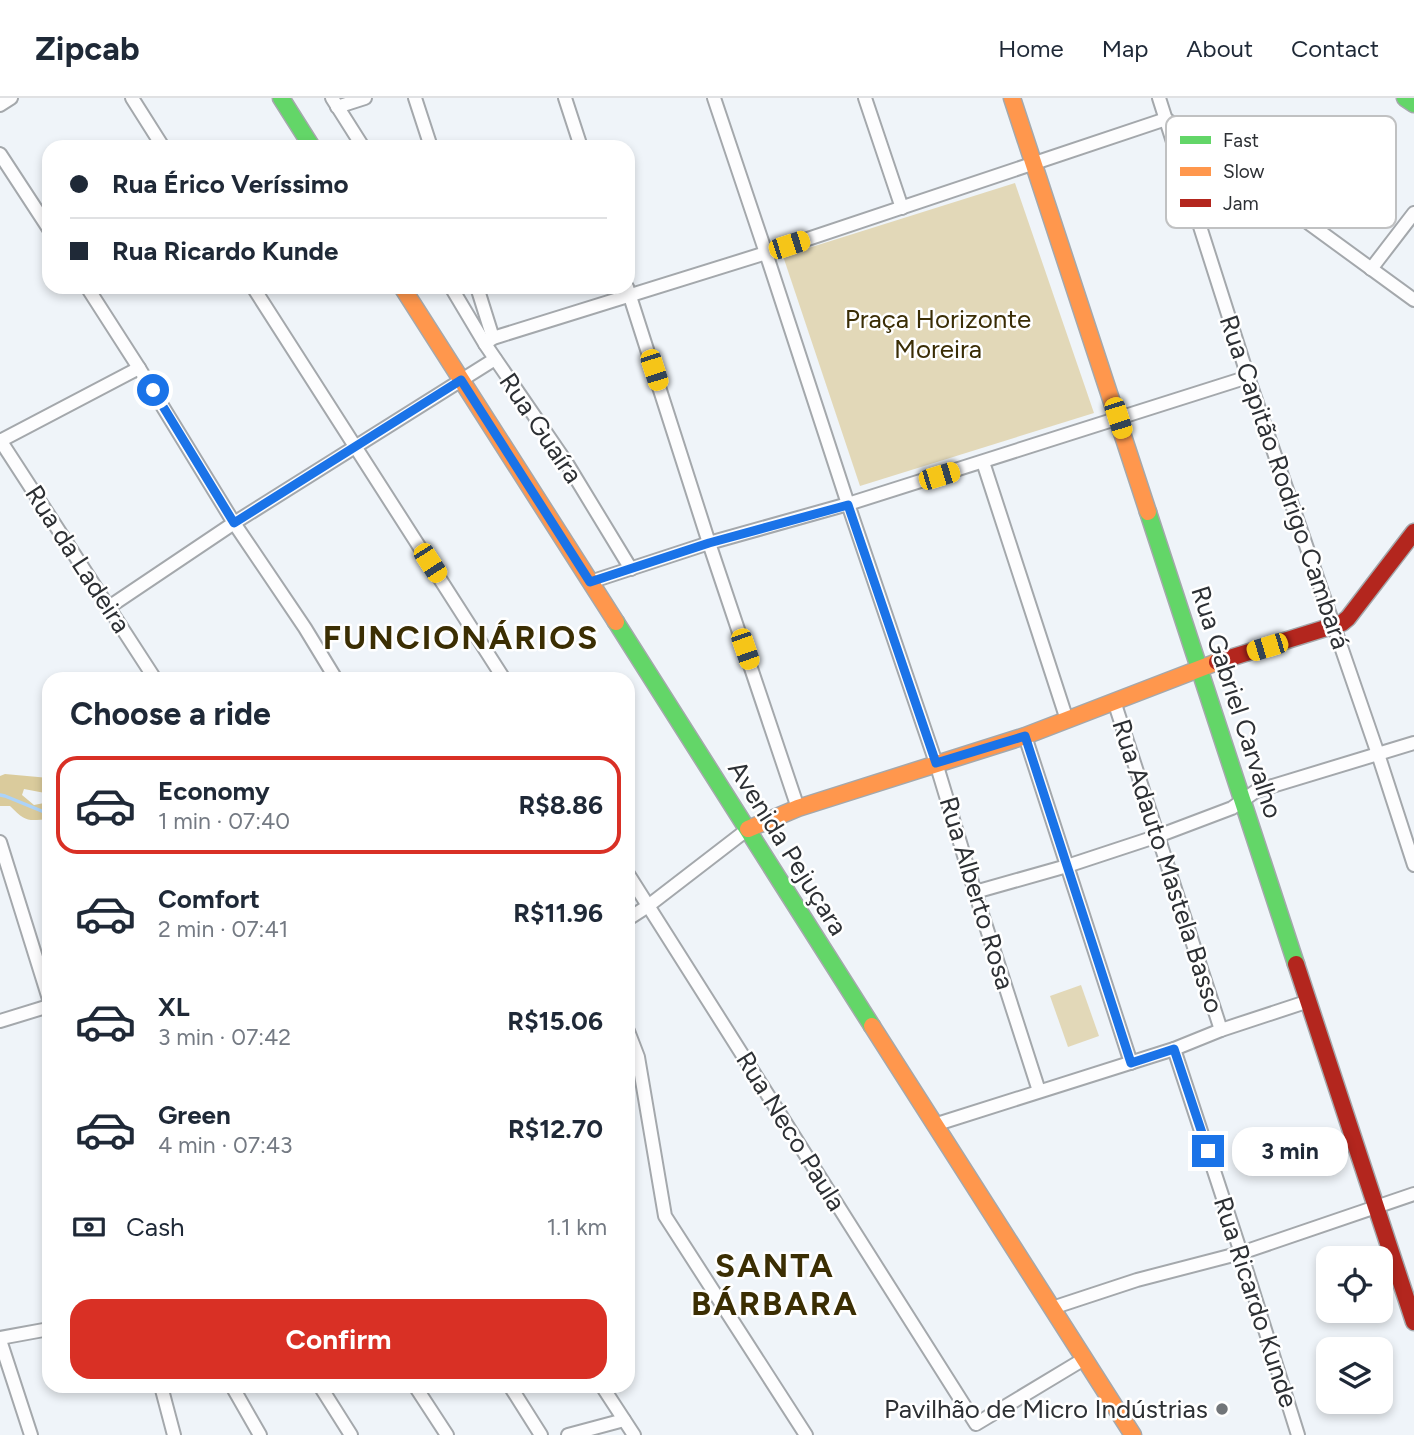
<!DOCTYPE html>
<meta charset="utf-8">
<style>
:root{--surface:#fff;--page:#f6f6f7;--text:#1f2937;--muted:#747a83;--line:#e0e1e3;--accent:#d93025}
body{margin:0;font-family:Figtree,sans-serif;background:var(--page);color:var(--text);height:100vh;display:flex;flex-direction:column;font-size:26px;white-space:nowrap}
*{box-sizing:border-box;margin:0}
p{font-size:23px;color:var(--muted)}
.icon{flex:none;width:38px;height:38px;fill:none;stroke:currentColor;stroke-width:2;stroke-linecap:round;stroke-linejoin:round}
.map{position:relative;flex:1;overflow:hidden}
.side{position:absolute;left:42px;top:574px;width:593px;height:721px;display:flex;flex-direction:column;background:var(--surface);border-radius:21px;box-shadow:0 4px 10px #0003}
.side>*{flex:none}
.top-card{position:absolute;left:42px;top:42px;width:593px;height:154px;border-radius:21px;box-shadow:0 4px 10px #0003;display:grid;align-content:center;height:154px;padding:0 28px;background:var(--surface)}
.buttons{position:absolute;left:1316px;top:1148px;display:grid;gap:14px}
.buttons a{display:grid;place-items:center;width:77px;height:77px;border-radius:14px;background:var(--surface);box-shadow:0 4px 10px #0003;font-size:35px}
.end{position:absolute;width:32px;height:32px;margin:-16px;border:9px solid #1a73e8;background:#fff;box-shadow:0 0 0 4px #fff}
.from{border-radius:50%}
.bubble{position:absolute;height:49px;border-radius:21px;background:var(--surface);box-shadow:0 4px 10px #0003;font-size:23px;font-weight:700;line-height:49px;text-align:center}
.car{position:absolute;width:21px;height:42px;margin:-21px -10px;border-radius:9px;box-shadow:0 0 5px 2px #0007;background:linear-gradient(#f5c518 24%,#345 0 40%,#f5c518 0 76%,#345 0 86%,#f5c518 0)}
.top-card b{display:flex;align-items:center;gap:24px;height:66px;font-size:26px}
.top-card b+b{border-top:2px solid var(--line)}
.top-card i{width:18px;height:18px;background:var(--text)}
ul{padding:0;list-style:none}
li{display:flex;align-items:center;gap:21px;height:98px;margin:0 14px 10px;padding:0 14px;border:4px solid transparent;border-radius:21px}
li div{flex:1}
li b{display:block;font-size:26px}
li em{font-style:normal;font-weight:700}
li.selected{border-color:var(--accent)}
li>.icon{width:63px;height:63px;stroke-width:1.5}
h2{padding:0 28px;font-size:32px;line-height:84px}
.pay{display:flex;align-items:center;gap:18px;height:77px;padding:0 28px;font-size:26px}
.pay p{margin-inline-start:auto}
.cta{display:flex;gap:14px;margin-top:auto;padding:14px 28px}
.cta a{flex:1;height:80px;border-radius:21px;background:var(--accent);color:#fff;font-size:28px;font-weight:700;line-height:80px;text-align:center}
header{display:flex;align-items:center;gap:42px;box-sizing:border-box;height:98px;padding:0 35px;background:var(--surface);border-bottom:2px solid var(--line)}
header strong{font-size:33px}
nav{display:flex;gap:38px;margin-inline-start:auto;font-size:24px}
.map>svg:first-child{display:block}
.green{fill:#e2d8b8}
.forest{fill:#dacb9c}
.lines{fill:none;stroke-linecap:round;stroke-linejoin:round}
.stream{stroke:#acd3f9;stroke-width:3.5}
.street-casing{stroke:#a4a8ac;stroke-width:16}
.fast-casing{stroke:#a4a8ac;stroke-width:19}
.slow-casing{stroke:#a4a8ac;stroke-width:19}
.jam-casing{stroke:#a4a8ac;stroke-width:19}
.street{stroke:#fdfdfe;stroke-width:12}
.fast{stroke:#63d668;stroke-width:16}
.slow{stroke:#ff974d;stroke-width:16}
.jam{stroke:#b3261e;stroke-width:16}
.route{stroke:#1a73e8;stroke-width:9}
.poi-dot{fill:#717579;stroke:#fff;stroke-width:2.5}
.labels{text-anchor:middle;stroke-width:5;stroke-linejoin:round;paint-order:stroke}
.park-label{font-size:26px;fill:#3a2d05;stroke:#fff}
.street-label{font-size:26px;fill:#2d3034;stroke:#fff}
.poi-label{font-size:26px;fill:#2d3034;stroke:#fff;text-anchor:end}
.district-label{font-size:33px;font-weight:bold;letter-spacing:2px;fill:#3b2e03;stroke:#fff}
.key{fill:#fff;stroke:#c0c1c2;stroke-width:2}
.key-label{font-size:19px;fill:#2d3034}
</style>
<header>
<strong>Zipcab</strong>
<nav><a>Home</a><a>Map</a><a>About</a><a>Contact</a></nav>
</header>
<div class="map">
<svg width="1414" height="1337" viewBox="0 0 1414 1337">
<rect width="100%" height="100%" fill="#eff4f9"/>
<g class="green">
<polygon points="1015,85 1094,315 860,388 783,158"/>
<polygon points="1081,887 1099,938 1068,949 1050,898"/>
</g>
<path class="forest" d="M 5,676 L 49,680 L 49,693 L 45,695 L 24,691 L 22,697 L 34,707 L 49,704 L 49,721 C 27,723 26,724 10,708 L 0,708 L 0,678 Z"/>
<g class="lines">
<polyline class="stream" points="0,697 5,698 49,716"/>
<g class="street-casing">
<g id="street">
<polyline points="132,0 163,49"/>
<polyline points="332,0 363,49"/>
<polyline points="415,0 431,49"/>
<polyline points="565,0 581,49"/>
<polyline points="714,0 766,155 848,406 936,665 975,794 1039,993"/>
<polyline points="865,0 902,110"/>
<polyline points="1159,0 1248,279 1378,656 1414,767"/>
<polyline points="0,7 11,0"/>
<polyline points="337,9 365,0"/>
<polyline points="0,56 49,131"/>
<polyline points="1371,171 1414,115"/>
<polyline points="87,189 139,270 234,425 305,530 336,581"/>
<polyline points="253,189 504,581"/>
<polyline points="451,189 485,246 566,364 631,471"/>
<polyline points="477,189 493,240"/>
<polyline points="627,189 709,445 798,710"/>
<polyline points="485,246 493,240 766,155 1166,21 1414,202"/>
<polyline points="0,342 155,581"/>
<polyline points="0,343 139,270"/>
<polyline points="983,364 1067,622"/>
<polyline points="590,484 709,445 848,406 1248,279"/>
<polyline points="109,509 234,425 495,261"/>
<polyline points="1114,603 1221,932"/>
<polyline points="1025,638 1131,965"/>
<polyline points="0,744 49,901"/>
<polyline points="628,776 976,1326 1084,1261"/>
<polyline points="975,794 1067,768 1158,738 1232,710 1256,693 1414,645"/>
<polyline points="628,821 648,808 748,731"/>
<polyline points="0,923 49,908"/>
<polyline points="628,933 638,959 665,1118 806,1337"/>
<polyline points="1174,951 1241,1155 1298,1337"/>
<polyline points="934,1027 1174,951 1221,932 1309,903"/>
<polyline points="1052,1210 1137,1182 1241,1155 1414,1096"/>
<polyline points="0,1240 49,1231"/>
<polyline points="0,1242 31,1337"/>
<polyline points="161,1288 174,1337"/>
<polyline points="232,1288 260,1337"/>
<polyline points="320,1288 351,1337"/>
<polyline points="415,1288 447,1337"/>
<polyline points="510,1288 541,1337"/>
<polyline points="602,1288 634,1337"/>
<polyline points="568,1337 624,1322"/>
</g>
</g>
<g class="fast-casing">
<g id="fast">
<polyline points="281,0 312,49"/>
<polyline points="1405,0 1414,6"/>
<polyline points="1148,414 1296,866"/>
<polyline points="616,524 872,928"/>
</g>
</g>
<g class="slow-casing">
<g id="slow">
<polyline points="1012,0 1148,414"/>
<polyline points="402,189 616,524"/>
<polyline points="748,731 798,710 1025,638 1217,564"/>
<polyline points="872,928 1133,1337"/>
</g>
</g>
<g class="jam-casing">
<g id="jam">
<polyline points="1217,564 1342,525 1348,520 1414,434"/>
<polyline points="1296,866 1414,1224"/>
</g>
</g>
<use href="#street" class="street"/>
<use href="#fast" class="fast"/>
<use href="#slow" class="slow"/>
<use href="#jam" class="jam"/>
</g>
<g class="lines">
<polyline class="route" points="153,292 234,425 461,282 590,484 709,445 848,407 936,665 1025,638 1131,965 1174,951 1208,1053"/>
</g>
<circle class="poi-dot" cx="1222" cy="1311" r="7"/>
<g class="labels">
<g class="park-label">
<text x="938" y="230">Praça Horizonte<tspan x="938" dy="30">Moreira</tspan></text>
</g>
<g class="street-label">
<text transform="translate(541 330) rotate(56)" y="9">Rua Guaíra</text>
<text transform="translate(1285 384) rotate(71)" y="9">Rua Capitão Rodrigo Cambará</text>
<text transform="translate(78 461) rotate(57)" y="9">Rua da Ladeira</text>
<text transform="translate(1237 604) rotate(72)" y="9">Rua Gabriel Carvalho</text>
<text transform="translate(788 750) rotate(58)" y="9">Avenida Pejuçara</text>
<text transform="translate(1168 768) rotate(72)" y="9">Rua Adauto Mastela Basso</text>
<text transform="translate(977 795) rotate(73)" y="9">Rua Alberto Rosa</text>
<text transform="translate(791 1033) rotate(58)" y="9">Rua Neco Paula</text>
<text transform="translate(1256 1204) rotate(72)" y="9">Rua Ricardo Kunde</text>
</g>
<g class="poi-label">
<text x="1208" y="1320">Pavilhão de Micro Indústrias</text>
</g>
<g class="district-label">
<text x="461" y="551">FUNCIONÁRIOS</text>
<text x="775" y="1179">SANTA<tspan x="775" dy="38">BÁRBARA</tspan></text>
</g>
</g>
<rect x="1166" y="18" width="230" height="112" rx="10" class="key"/>
<rect x="1180" y="38" width="31" height="8" fill="#63d668"/>
<rect x="1180" y="69" width="31" height="9" fill="#ff974d"/>
<rect x="1180" y="101" width="31" height="8" fill="#b3261e"/>
<g class="key-label">
<text x="1223" y="49">Fast</text>
<text x="1223" y="80">Slow</text>
<text x="1223" y="112">Jam</text>
</g>
</svg>
<div class="buttons">
<a><svg class="icon" aria-label="locate" viewBox="0 0 24 24"><circle cx="12" cy="12" r="6"/><path d="M12 2v4M12 18v4M2 12h4M18 12h4"/></svg></a>
<a><svg class="icon" aria-label="layers" viewBox="0 0 24 24"><path d="M12 4l9 5-9 5-9-5zM3 14l9 5 9-5"/></svg></a>
</div>
<i class="end from" style="left:153px;top:292px"></i>
<i class="end" style="left:1208px;top:1053px"></i>
<div class="bubble" style="left:1232px;top:1029px;width:116px">3 min</div>
<i class="car" style="left:789px;top:147px;rotate:72deg"></i>
<i class="car" style="left:654px;top:272px;rotate:162deg"></i>
<i class="car" style="left:1118px;top:320px;rotate:162deg"></i>
<i class="car" style="left:939px;top:378px;rotate:73deg"></i>
<i class="car" style="left:430px;top:465px;rotate:147deg"></i>
<i class="car" style="left:1267px;top:549px;rotate:253deg"></i>
<i class="car" style="left:745px;top:551px;rotate:161deg"></i>
<div class="top-card">
<b><i class="from"></i>Rua Érico Veríssimo</b>
<b><i></i>Rua Ricardo Kunde</b>
</div>
<section class="side">
<h2>Choose a ride</h2>
<ul>
<li class="selected"><svg class="icon" aria-label="car" viewBox="0 0 24 24"><path d="M5 17H2v-5l4-1 3-4h7l3 4 3 1v5h-3M9 17h6M6 11h13"/><circle cx="7" cy="17" r="2"/><circle cx="17" cy="17" r="2"/></svg><div><b>Economy</b><p>1 min · 07:40</p></div><em>R$8.86</em></li>
<li><svg class="icon" aria-label="car" viewBox="0 0 24 24"><path d="M5 17H2v-5l4-1 3-4h7l3 4 3 1v5h-3M9 17h6M6 11h13"/><circle cx="7" cy="17" r="2"/><circle cx="17" cy="17" r="2"/></svg><div><b>Comfort</b><p>2 min · 07:41</p></div><em>R$11.96</em></li>
<li><svg class="icon" aria-label="car" viewBox="0 0 24 24"><path d="M5 17H2v-5l4-1 3-4h7l3 4 3 1v5h-3M9 17h6M6 11h13"/><circle cx="7" cy="17" r="2"/><circle cx="17" cy="17" r="2"/></svg><div><b>XL</b><p>3 min · 07:42</p></div><em>R$15.06</em></li>
<li><svg class="icon" aria-label="car" viewBox="0 0 24 24"><path d="M5 17H2v-5l4-1 3-4h7l3 4 3 1v5h-3M9 17h6M6 11h13"/><circle cx="7" cy="17" r="2"/><circle cx="17" cy="17" r="2"/></svg><div><b>Green</b><p>4 min · 07:43</p></div><em>R$12.70</em></li>
</ul>
<div class="pay"><svg class="icon" aria-label="cash" viewBox="0 0 24 24"><path d="M3 7h18v10H3z"/><circle cx="12" cy="12" r="2"/></svg>Cash<p>1.1 km</p></div>
<div class="cta"><a>Confirm</a></div>
</section>
</div>
